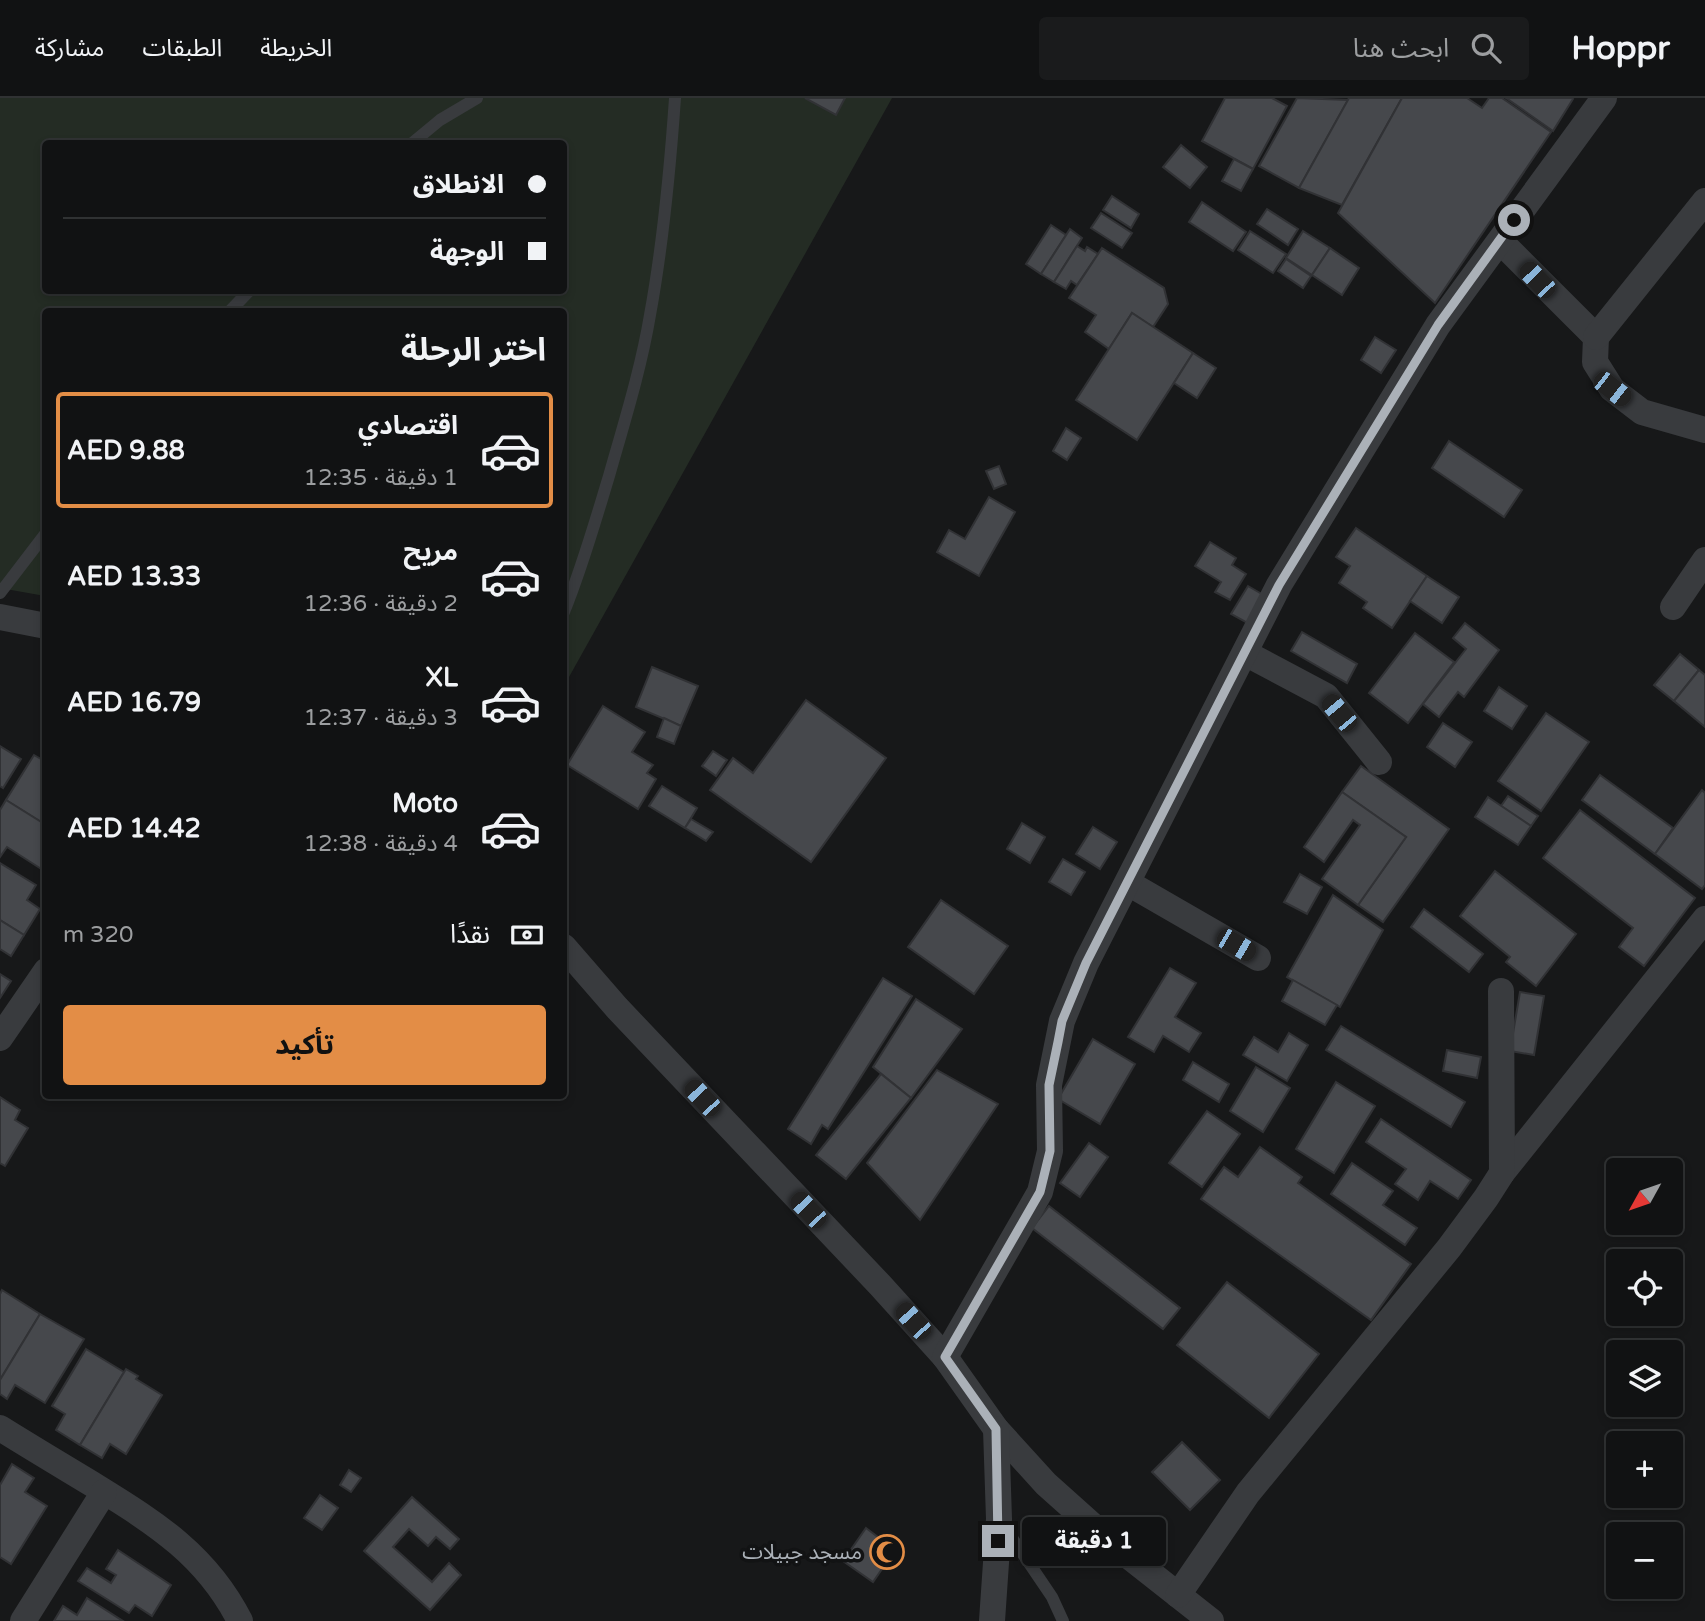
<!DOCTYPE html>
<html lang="ar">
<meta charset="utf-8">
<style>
:root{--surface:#111213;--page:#1a1b1c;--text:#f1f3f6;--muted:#9c9ea0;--line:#303233;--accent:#e38d46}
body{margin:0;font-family:"Varela Round","Noto Sans Arabic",sans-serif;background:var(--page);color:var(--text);direction:rtl;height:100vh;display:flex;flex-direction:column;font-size:26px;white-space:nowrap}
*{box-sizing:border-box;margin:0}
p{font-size:23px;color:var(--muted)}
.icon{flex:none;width:38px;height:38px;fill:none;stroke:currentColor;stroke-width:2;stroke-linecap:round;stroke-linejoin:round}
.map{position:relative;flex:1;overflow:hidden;direction:ltr}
.sheet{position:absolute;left:42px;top:210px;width:525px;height:791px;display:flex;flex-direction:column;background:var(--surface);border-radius:7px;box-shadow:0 4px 10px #0003,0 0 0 2px var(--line);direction:rtl}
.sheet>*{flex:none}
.banner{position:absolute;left:42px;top:42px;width:525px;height:154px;border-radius:7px;box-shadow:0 4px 10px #0003,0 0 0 2px var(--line);direction:rtl;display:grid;align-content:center;height:154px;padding:0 21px;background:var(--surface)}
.needle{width:46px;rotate:230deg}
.tools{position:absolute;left:1606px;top:1060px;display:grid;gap:14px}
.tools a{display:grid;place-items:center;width:77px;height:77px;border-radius:7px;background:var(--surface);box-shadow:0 4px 10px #0003,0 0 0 2px var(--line);font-size:35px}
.end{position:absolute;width:32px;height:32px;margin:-16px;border:9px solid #abb1b8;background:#111;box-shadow:0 0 0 4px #111}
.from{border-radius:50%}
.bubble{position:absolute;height:49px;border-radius:7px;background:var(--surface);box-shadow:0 4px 10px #0003,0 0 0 2px var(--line);font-size:23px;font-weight:700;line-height:49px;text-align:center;direction:rtl}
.car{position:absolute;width:21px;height:42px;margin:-21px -10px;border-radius:9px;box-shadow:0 0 5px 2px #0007;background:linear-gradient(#222 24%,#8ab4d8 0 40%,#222 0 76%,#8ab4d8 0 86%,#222 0)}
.banner b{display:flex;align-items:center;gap:24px;height:66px;font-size:26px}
.banner b+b{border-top:2px solid var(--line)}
.banner i{width:18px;height:18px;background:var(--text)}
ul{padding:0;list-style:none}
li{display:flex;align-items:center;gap:21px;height:116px;margin:0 14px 10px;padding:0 7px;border:4px solid transparent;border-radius:7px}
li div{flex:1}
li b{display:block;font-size:26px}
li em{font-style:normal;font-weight:700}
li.active{border-color:var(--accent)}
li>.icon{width:63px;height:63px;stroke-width:1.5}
h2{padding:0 21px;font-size:32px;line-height:84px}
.pay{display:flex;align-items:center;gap:18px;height:77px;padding:0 21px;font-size:26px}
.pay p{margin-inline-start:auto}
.primary-button{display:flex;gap:14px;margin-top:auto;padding:14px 21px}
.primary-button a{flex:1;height:80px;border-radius:7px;background:var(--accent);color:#111;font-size:28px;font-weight:700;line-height:80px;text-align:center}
header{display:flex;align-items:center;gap:42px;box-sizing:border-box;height:98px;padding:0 35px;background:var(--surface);border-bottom:2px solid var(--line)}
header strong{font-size:33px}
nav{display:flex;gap:38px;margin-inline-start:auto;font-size:24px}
.search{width:490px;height:63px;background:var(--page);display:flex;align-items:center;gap:18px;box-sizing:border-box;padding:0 24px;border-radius:7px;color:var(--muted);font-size:26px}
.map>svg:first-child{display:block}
.green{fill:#242c24;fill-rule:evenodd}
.building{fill:#46484c;stroke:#313235;stroke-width:2}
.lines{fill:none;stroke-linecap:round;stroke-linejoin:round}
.service{stroke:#393b3e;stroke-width:12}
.minor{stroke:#393b3e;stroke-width:26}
.route{stroke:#abb1b8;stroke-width:9}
.labels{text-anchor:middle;stroke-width:7;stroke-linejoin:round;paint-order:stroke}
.poi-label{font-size:21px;fill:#abb1b8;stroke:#121314;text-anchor:end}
</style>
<header>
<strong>Hoppr</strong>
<div class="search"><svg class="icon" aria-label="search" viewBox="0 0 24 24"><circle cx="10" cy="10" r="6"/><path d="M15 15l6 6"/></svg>ابحث هنا</div>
<nav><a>الخريطة</a><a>الطبقات</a><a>مشاركة</a></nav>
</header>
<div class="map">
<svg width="1705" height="1523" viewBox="0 0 1705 1523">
<rect width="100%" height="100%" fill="#171819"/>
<path class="green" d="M 0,0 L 892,0 L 564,588 L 564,214 L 46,214 L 45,498 L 0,490 ZM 46,46 L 564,46 L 564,192 L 46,192 Z"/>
<g class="building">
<polygon points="805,0 845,0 836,17"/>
<polygon points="1225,0 1272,0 1287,8 1253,71 1202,43"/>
<polygon points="1297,0 1348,2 1299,90 1259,68"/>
<polygon points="1349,0 1402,0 1342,107 1299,90"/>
<polygon points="1402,0 1467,0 1482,10 1489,0 1502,0 1551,34 1435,205 1338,115"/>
<polygon points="1506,0 1572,0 1573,1 1553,33"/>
<polygon points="1181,47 1207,69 1190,90 1163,69"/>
<polygon points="1234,61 1253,71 1241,93 1222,83"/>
<polygon points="1112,98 1139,116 1131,130 1103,112"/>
<polygon points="1202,104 1246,134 1233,153 1189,124"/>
<polygon points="1267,111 1298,131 1288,147 1257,126"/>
<polygon points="1101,115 1132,135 1122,150 1091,130"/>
<polygon points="1051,127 1066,137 1041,176 1026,166"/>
<polygon points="1070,131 1082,140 1054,184 1041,176"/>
<polygon points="1250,133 1286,156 1273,175 1238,152"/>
<polygon points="1303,133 1330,150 1312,177 1286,160"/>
<polygon points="1077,148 1085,153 1087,149 1098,156 1077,187 1071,183 1066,191 1054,184"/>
<polygon points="1102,150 1164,190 1168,206 1153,229 1132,215 1109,251 1085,234 1096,217 1069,200"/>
<polygon points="1330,150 1359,170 1342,197 1312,177"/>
<polygon points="1286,161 1311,178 1303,190 1278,173"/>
<polygon points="1132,215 1193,255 1137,342 1076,302"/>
<polygon points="1375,239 1396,252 1381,275 1361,262"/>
<polygon points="1193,255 1216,270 1197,300 1174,285"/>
<polygon points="1066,330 1081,340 1067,362 1053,353"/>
<polygon points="1449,343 1522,392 1504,419 1432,370"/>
<polygon points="999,368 1006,386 994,391 986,373"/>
<polygon points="989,399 1015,414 979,478 937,454 949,432 965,441"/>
<polygon points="1356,430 1427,478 1392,530 1363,510 1367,504 1339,485 1350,468 1336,459"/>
<polygon points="1210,444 1236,460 1232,467 1246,476 1230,502 1215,494 1221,484 1195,468"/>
<polygon points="1427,478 1459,499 1442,525 1410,503"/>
<polygon points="1248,488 1267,499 1251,527 1231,516"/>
<polygon points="1465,525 1499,552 1464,599 1458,594 1439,619 1423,606 1466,551 1453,540"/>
<polygon points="1302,534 1357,566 1347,585 1291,553"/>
<polygon points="1415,535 1454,564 1408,625 1369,595"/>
<polygon points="1680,556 1699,572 1674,603 1654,587"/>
<polygon points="652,569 698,588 681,628 636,609"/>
<polygon points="1699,572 1705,577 1705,629 1674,603"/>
<polygon points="1499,589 1527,608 1512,631 1484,613"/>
<polygon points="806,602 886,660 811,764 710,692 733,660 753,675"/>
<polygon points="603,608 645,634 632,654 653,667 647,675 656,681 638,711 567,667"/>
<polygon points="1546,615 1589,644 1541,713 1498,683"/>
<polygon points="664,620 681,628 674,646 657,639"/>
<polygon points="1443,625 1472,644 1455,669 1427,649"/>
<polygon points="0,648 21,661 3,690 0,688"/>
<polygon points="713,653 727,662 716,678 702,668"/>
<polygon points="34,657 46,664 46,727 6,702"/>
<polygon points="1361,668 1449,731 1383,824 1358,807 1406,739 1342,694"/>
<polygon points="1600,677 1673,730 1655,756 1582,702"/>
<polygon points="662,688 697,710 685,730 649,708"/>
<polygon points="1702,692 1705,695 1705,787 1702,791 1655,756"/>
<polygon points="1342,694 1406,739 1358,807 1322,781 1360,727 1353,722 1324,764 1304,749"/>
<polygon points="1508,698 1538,718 1531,728 1501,708"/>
<polygon points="1488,699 1531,728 1518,747 1475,719"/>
<polygon points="6,702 46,727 46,774 7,749 0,759 0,712"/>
<polygon points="1580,712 1695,800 1644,868 1619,849 1633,830 1543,760"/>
<polygon points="691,721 713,734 706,743 685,730"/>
<polygon points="1022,725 1045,739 1030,765 1007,751"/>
<polygon points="1093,729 1117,744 1100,771 1076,756"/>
<polygon points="1063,761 1085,774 1071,797 1049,784"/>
<polygon points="0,765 36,787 27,802 40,811 24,837 0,822"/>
<polygon points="1495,773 1576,836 1536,888 1506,864 1510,859 1460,818"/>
<polygon points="1300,776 1322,789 1307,816 1284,804"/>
<polygon points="1333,797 1383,832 1340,909 1287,879"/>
<polygon points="941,802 1008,848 974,896 908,849"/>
<polygon points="1424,811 1483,856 1469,874 1411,829"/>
<polygon points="0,822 24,837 11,858 0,851"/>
<polygon points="1170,870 1196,885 1175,919 1201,935 1189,954 1163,938 1154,954 1128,939"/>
<polygon points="0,876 11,883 0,900"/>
<polygon points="883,880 912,898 828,1031 822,1027 811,1046 788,1031"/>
<polygon points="1293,882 1337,907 1325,927 1282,903"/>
<polygon points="1520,894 1544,898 1534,957 1510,953"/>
<polygon points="916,901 962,931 911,1000 873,969"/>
<polygon points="1341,928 1465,1004 1451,1029 1326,952"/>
<polygon points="1289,935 1308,947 1287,983 1243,957 1254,939 1278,954"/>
<polygon points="1093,941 1135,966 1100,1026 1058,1001"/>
<polygon points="1447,952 1481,959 1477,980 1443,973"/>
<polygon points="1193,964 1229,986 1219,1004 1183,982"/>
<polygon points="1256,969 1290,990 1263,1034 1230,1013"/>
<polygon points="937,972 998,1006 920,1122 867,1065"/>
<polygon points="881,976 911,1000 846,1081 816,1057"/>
<polygon points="1336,984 1375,1008 1334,1075 1296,1051"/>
<polygon points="0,999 20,1012 15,1022 28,1030 5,1068 0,1065"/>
<polygon points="1207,1013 1240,1036 1202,1089 1169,1065"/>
<polygon points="1381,1021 1471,1082 1458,1101 1430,1083 1418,1102 1395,1086 1406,1071 1366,1044"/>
<polygon points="1089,1045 1108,1059 1080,1099 1060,1085"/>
<polygon points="1260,1049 1302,1079 1298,1085 1411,1166 1371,1222 1201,1101 1224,1069 1238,1079"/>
<polygon points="1352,1065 1393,1093 1383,1107 1417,1130 1405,1147 1331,1096"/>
<polygon points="1049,1108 1180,1210 1163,1231 1032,1130"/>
<polygon points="1227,1184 1319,1256 1269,1320 1177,1247"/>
<polygon points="2,1192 40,1216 0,1282 0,1196"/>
<polygon points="40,1216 84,1241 45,1305 15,1287 7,1301 0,1296 0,1282"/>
<polygon points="86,1251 124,1274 80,1347 56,1332 65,1316 52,1308"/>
<polygon points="126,1271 138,1278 136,1281 162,1297 126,1356 110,1346 102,1360 80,1347"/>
<polygon points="1182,1344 1220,1382 1190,1412 1152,1374"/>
<polygon points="12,1366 34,1380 25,1394 47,1408 11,1466 0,1459 0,1387"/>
<polygon points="349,1372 361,1380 351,1394 340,1387"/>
<polygon points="320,1397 338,1410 322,1432 304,1420"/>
<polygon points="412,1399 459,1441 450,1451 436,1439 428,1448 409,1431 393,1449 432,1484 449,1465 461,1477 430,1512 364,1453"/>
<polygon points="866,1430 895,1452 873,1484 843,1463"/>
<polygon points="118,1452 171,1487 152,1518 135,1507 129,1515 78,1483 87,1470 111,1485 116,1477 106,1471"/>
<polygon points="87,1500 123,1523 54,1523 63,1508 77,1517"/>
</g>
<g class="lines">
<g class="service">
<polyline points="411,46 440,22 477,0"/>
<polyline points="229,214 250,192"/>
<polyline points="0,495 46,435"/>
<path d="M 564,514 C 582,470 595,424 609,378 C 624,325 641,271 650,217 C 663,146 670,72 675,0"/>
<polyline points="1002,1425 1052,1499 1063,1523"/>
</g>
<g class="minor">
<polyline points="1500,143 1596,239 1595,264 1612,291 1642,314 1705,332"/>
<polyline points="1596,239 1705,103"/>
<polyline points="1673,509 1705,462"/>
<polyline points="0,519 46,528"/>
<polyline points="1245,555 1326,598 1379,664"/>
<polyline points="1128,785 1258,860"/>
<polyline points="564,849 617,910 880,1187 945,1259 996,1331 1046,1386 1112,1445 1211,1523"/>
<polyline points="0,940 46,873"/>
<polyline points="1502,1075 1705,821"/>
<polyline points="945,1259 1040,1094 1050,1053 1049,987 1062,923 1086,865 1279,487 1438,227 1604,0"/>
<path d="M 0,1330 C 32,1350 64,1369 97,1389 C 157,1426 207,1458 240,1523"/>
<polyline points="1178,1497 1248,1395 1449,1150 1486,1100 1502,1075 1501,893"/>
<polyline points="23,1523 104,1394"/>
<polyline points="992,1523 999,1421 996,1331"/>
</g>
</g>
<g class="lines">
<polyline class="route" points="998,1443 996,1331 945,1259 1040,1094 1050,1053 1049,987 1058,944 1062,923 1086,865 1279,487 1438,227 1514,122"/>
</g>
<defs>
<g id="mosque-ring" transform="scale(1.75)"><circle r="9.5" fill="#121314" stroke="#e38d46" stroke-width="1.5"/><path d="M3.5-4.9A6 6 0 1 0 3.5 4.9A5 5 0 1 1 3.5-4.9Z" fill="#e38d46"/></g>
</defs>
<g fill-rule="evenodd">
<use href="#mosque-ring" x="887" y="1454"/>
</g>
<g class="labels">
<g class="poi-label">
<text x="862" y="1461">مسجد جبيلات</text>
</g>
</g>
</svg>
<div class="tools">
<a><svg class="needle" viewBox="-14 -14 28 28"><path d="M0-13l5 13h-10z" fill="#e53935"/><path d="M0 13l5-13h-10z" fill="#9c9ea0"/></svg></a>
<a><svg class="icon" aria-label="locate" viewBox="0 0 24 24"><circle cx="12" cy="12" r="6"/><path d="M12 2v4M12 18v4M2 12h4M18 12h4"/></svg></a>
<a><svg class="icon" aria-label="layers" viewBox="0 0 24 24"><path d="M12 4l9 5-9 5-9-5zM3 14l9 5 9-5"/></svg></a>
<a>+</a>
<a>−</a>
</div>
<i class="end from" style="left:1514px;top:122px"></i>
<i class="end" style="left:998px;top:1443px"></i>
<div class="bubble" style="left:1022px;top:1419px;width:144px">1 دقيقة</div>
<i class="car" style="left:1537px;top:182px;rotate:316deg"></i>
<i class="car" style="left:1612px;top:291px;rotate:128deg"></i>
<i class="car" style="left:1339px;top:615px;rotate:320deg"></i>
<i class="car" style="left:1236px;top:847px;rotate:120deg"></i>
<i class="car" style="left:702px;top:1000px;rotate:317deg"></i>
<i class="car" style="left:808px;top:1112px;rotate:316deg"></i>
<i class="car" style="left:913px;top:1223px;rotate:318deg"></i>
<div class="banner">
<b><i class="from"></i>الانطلاق</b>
<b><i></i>الوجهة</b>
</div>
<section class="sheet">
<h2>اختر الرحلة</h2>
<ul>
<li class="active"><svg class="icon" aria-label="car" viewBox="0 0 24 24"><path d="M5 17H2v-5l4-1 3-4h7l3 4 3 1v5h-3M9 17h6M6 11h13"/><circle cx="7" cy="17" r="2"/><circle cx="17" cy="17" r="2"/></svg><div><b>اقتصادي</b><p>1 دقيقة · 12:35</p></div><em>AED 9.88</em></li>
<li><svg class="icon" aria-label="car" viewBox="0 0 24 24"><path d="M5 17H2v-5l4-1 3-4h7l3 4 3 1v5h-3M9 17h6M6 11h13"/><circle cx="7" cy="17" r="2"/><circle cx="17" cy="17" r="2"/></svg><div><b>مريح</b><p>2 دقيقة · 12:36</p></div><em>AED 13.33</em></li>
<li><svg class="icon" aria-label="car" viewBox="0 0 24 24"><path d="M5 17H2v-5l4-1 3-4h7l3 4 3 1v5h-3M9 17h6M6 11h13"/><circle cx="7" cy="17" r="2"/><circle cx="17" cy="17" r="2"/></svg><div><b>XL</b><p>3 دقيقة · 12:37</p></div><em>AED 16.79</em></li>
<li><svg class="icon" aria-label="car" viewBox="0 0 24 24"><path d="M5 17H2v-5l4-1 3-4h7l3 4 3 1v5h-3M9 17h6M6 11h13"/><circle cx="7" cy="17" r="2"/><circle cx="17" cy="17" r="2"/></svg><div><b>Moto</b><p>4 دقيقة · 12:38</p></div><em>AED 14.42</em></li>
</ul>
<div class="pay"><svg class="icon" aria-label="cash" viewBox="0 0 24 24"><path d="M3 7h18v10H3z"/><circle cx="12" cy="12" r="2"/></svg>نقدًا<p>320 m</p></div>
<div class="primary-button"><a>تأكيد</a></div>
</section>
</div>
